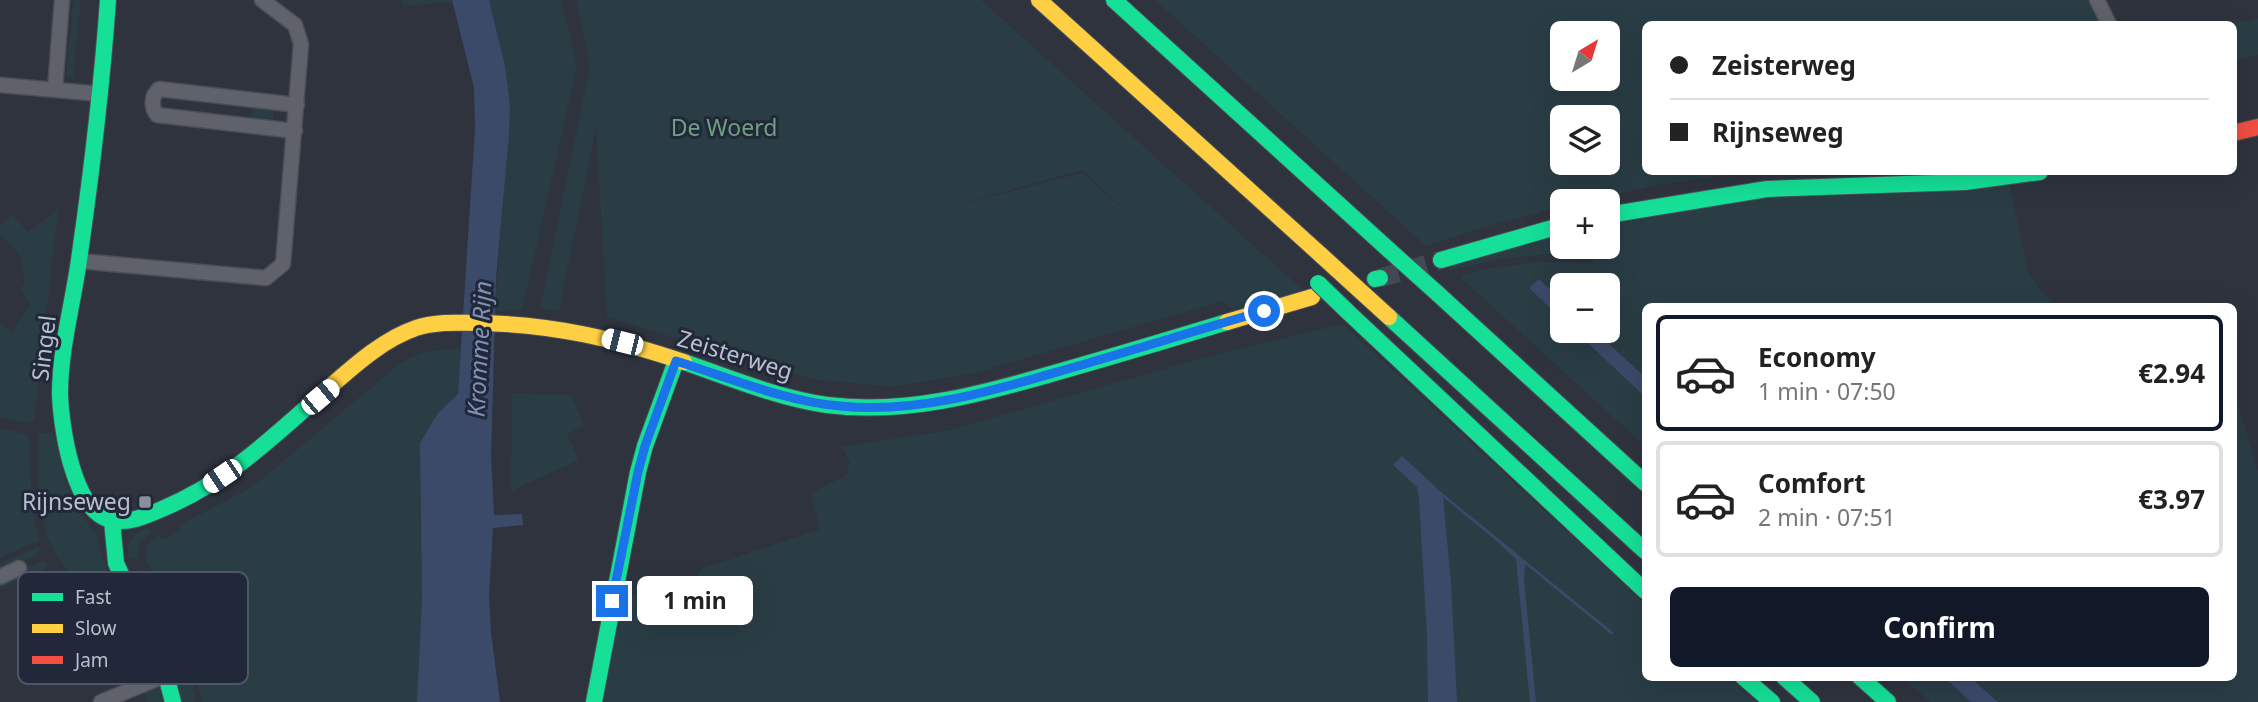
<!DOCTYPE html>
<meta charset="utf-8">
<style>
:root{--surface:#fff;--page:#f2f2f2;--text:#222;--muted:#767676;--line:#e0e0e0;--accent:#111827}
body{margin:0;font-family:"Noto Sans",sans-serif;background:var(--page);color:var(--text);height:100vh;display:flex;flex-direction:column;font-size:26px;white-space:nowrap}
*{box-sizing:border-box;margin:0}
p{font-size:23px;color:var(--muted)}
.icon{flex:none;width:38px;height:38px;fill:none;stroke:currentColor;stroke-width:2;stroke-linecap:round;stroke-linejoin:round}
.map{position:relative;flex:1;overflow:hidden}
.sheet{position:absolute;left:1642px;top:303px;width:595px;height:378px;display:flex;flex-direction:column;background:var(--surface);border-radius:10px;box-shadow:0 7px 28px #0002}
.sheet>*{flex:none}
.guide{position:absolute;left:1642px;top:21px;width:595px;height:154px;border-radius:10px;box-shadow:0 7px 28px #0002;display:grid;align-content:center;height:154px;padding:0 28px;background:var(--surface)}
.needle{width:46px;rotate:38deg}
.buttons{position:absolute;left:1550px;top:21px;display:grid;gap:14px}
.buttons a{display:grid;place-items:center;width:70px;height:70px;border-radius:10px;background:var(--surface);box-shadow:0 7px 28px #0002;font-size:35px}
.end{position:absolute;width:32px;height:32px;margin:-16px;border:9px solid #1a73e8;background:#fff;box-shadow:0 0 0 4px #fff}
.from{border-radius:50%}
.bubble{position:absolute;height:49px;border-radius:10px;background:var(--surface);box-shadow:0 7px 28px #0002;font-size:23px;font-weight:700;line-height:49px;text-align:center}
.car{position:absolute;width:21px;height:42px;margin:-21px -10px;border-radius:9px;box-shadow:0 0 5px 2px #0007;background:linear-gradient(#fff 24%,#345 0 40%,#fff 0 76%,#345 0 86%,#fff 0)}
.guide b{display:flex;align-items:center;gap:24px;height:66px;font-size:26px}
.guide b+b{border-top:2px solid var(--line)}
.guide i{width:18px;height:18px;background:var(--text)}
ul{padding:12px 0 0;list-style:none}
li{display:flex;align-items:center;gap:21px;height:116px;margin:0 14px 10px;padding:0 14px;border:4px solid var(--line);border-radius:10px}
li div{flex:1}
li b{display:block;font-size:26px}
li em{font-style:normal;font-weight:700}
li.active{border-color:var(--accent)}
li>.icon{width:63px;height:63px;stroke-width:1.5}
.button{display:flex;gap:14px;margin-top:auto;padding:14px 28px}
.button a{flex:1;height:80px;border-radius:10px;background:var(--accent);color:#fff;font-size:28px;font-weight:700;line-height:80px;text-align:center}
.map>svg:first-child{display:block}
.green{fill:#2a3d45;fill-rule:evenodd}
.water{fill:#3c4a6a}
.lines{fill:none;stroke-linecap:round;stroke-linejoin:round}
.secondary-tunnel{stroke:#434853;stroke-width:19;stroke-dasharray:19 10;stroke-linecap:butt}
.street-casing{stroke:#4a4e56;stroke-width:17}
.fast-casing{stroke:#4a4e56;stroke-width:18}
.slow-casing{stroke:#4a4e56;stroke-width:18}
.jam-casing{stroke:#4a4e56;stroke-width:18}
.street{stroke:#5f626b;stroke-width:14}
.fast{stroke:#16e098;stroke-width:16}
.slow{stroke:#ffcf43;stroke-width:16}
.jam{stroke:#f24e42;stroke-width:16}
.fast-bridge-casing{stroke:#4b4f59;stroke-width:18;stroke-linecap:butt}
.slow-bridge-casing{stroke:#4b4f59;stroke-width:18;stroke-linecap:butt}
.fast-bridge{stroke:#16e098;stroke-width:16}
.slow-bridge{stroke:#ffcf43;stroke-width:16}
.route{stroke:#1a73e8;stroke-width:9}
.poi-dot{fill:#888e9b;stroke:#20283a;stroke-width:2.5}
.labels{text-anchor:middle;stroke-width:6;stroke-linejoin:round;paint-order:stroke}
.park-label{font-size:23px;fill:#709f80;stroke:#20283a}
.street-label{font-size:23px;fill:#b9bfcd;stroke:#20283a}
.poi-label{font-size:23px;fill:#b9bfcd;stroke:#20283a;text-anchor:end}
.water-label{font-size:24px;font-style:italic;fill:#8091b5;stroke:#20283a}
.key{fill:#20283a;stroke:#4e5566;stroke-width:2}
.key-label{font-size:19px;fill:#b9bfcd}
</style>
<div class="map">
<svg width="2258" height="702" viewBox="0 0 2258 702">
<rect width="100%" height="100%" fill="#2e333e"/>
<g class="green">
<polygon points="74,0 81,0 73,77 66,76"/>
<polygon points="401,0 452,0 453,2 403,6"/>
<polygon points="489,0 561,0 575,55 576,71 522,310 495,310 510,105 505,66"/>
<path d="M 576,0 L 981,0 L 1304,291 L 1233,310 L 1223,301 L 978,372 L 893,387 L 812,379 L 607,317 L 596,127 L 559,311 L 540,308 L 589,71 L 588,55 ZM 1082,170 L 1136,220 L 1082,173 L 938,210 Z"/>
<path d="M 1155,0 L 2089,0 L 2101,24 L 1645,24 L 1645,172 L 1747,172 L 1659,185 L 1582,201 L 1563,201 L 1563,206 L 1488,226 L 1426,246 ZM 1563,33 L 1608,33 L 1608,79 L 1563,79 ZM 1563,117 L 1608,117 L 1608,163 L 1563,163 Z"/>
<polygon points="2258,18 2258,55 2233,61 2233,24 2228,24"/>
<polygon points="254,105 274,108 273,120 251,118"/>
<polygon points="2009,182 2028,271 2041,292 2058,306 1645,306 1645,377 1595,331 1608,331 1608,285 1563,285 1563,301 1539,279 1529,288 1563,320 1563,331 1574,331 1645,397 1645,446 1459,276 1485,269 1539,262 1594,263 1593,254 1552,254 1499,259 1451,270 1447,266 1563,233 1563,247 1608,247 1608,222 1689,205 1796,195"/>
<path d="M 58,211 L 34,420 L 26,423 L 0,417 L 0,324 L 12,332 L 30,305 L 21,288 L 24,284 C 24,259 21,250 0,236 L 0,224 L 13,215 L 28,232 Z"/>
<polygon points="1343,324 1645,604 1645,677 1728,677 1756,702 604,702 621,597 696,578 701,569 820,529 810,493 846,476 850,462 842,447 950,430 1214,355"/>
<path d="M 461,349 L 458,394 L 438,413 L 420,494 L 422,600 L 417,702 L 202,702 L 195,672 L 146,559 C 145,547 148,541 159,535 L 162,540 L 181,530 L 179,525 L 238,495 L 261,480 L 398,365 C 421,350 435,349 461,349 Z"/>
<polygon points="2233,388 2258,472 2258,702 1998,702 1970,677 2233,677"/>
<polygon points="512,393 571,395 584,425 567,434 579,460 511,491"/>
<polygon points="0,428 29,435 32,508 39,540 0,558"/>
<path d="M 38,433 L 54,433 L 65,479 L 76,506 L 96,535 L 107,571 L 76,585 C 66,568 52,551 46,532 C 36,501 39,465 38,433 Z"/>
<path d="M 148,527 L 151,532 L 139,544 L 137,557 L 129,560 C 125,543 133,533 148,527 Z"/>
<polygon points="39,546 40,549 35,556 0,572 0,564"/>
<polygon points="43,561 50,566 2,589 0,583 25,572 24,569"/>
<path d="M 139,572 L 146,574 C 165,615 189,657 196,702 L 181,702 L 133,574 Z"/>
<polygon points="1902,677 1944,677 1971,702 1930,702"/>
<polygon points="161,685 165,702 147,702 144,691"/>
</g>
<g class="water">
<polygon points="452,0 489,0 505,66 510,105 509,135 496,278 491,456 494,515 522,514 523,525 493,528 489,594 491,633 500,702 417,702 422,600 420,443 438,413 458,394 475,128 474,88"/>
<polygon points="1539,279 1563,301 1563,320 1529,288"/>
<polygon points="1575,331 1595,331 1645,377 1645,397"/>
<polygon points="1402,456 1441,492 1614,633 1611,634 1525,564 1524,580 1536,702 1530,702 1516,559 1493,538 1443,497 1451,583 1457,702 1428,702 1427,637 1419,498 1417,487 1393,465"/>
<polygon points="1944,677 1970,677 1998,702 1971,702"/>
</g>
<g class="lines">
<polyline class="secondary-tunnel" points="1380,278 1441,260"/>
<g class="street-casing">
<g id="street">
<polyline points="2097,0 2109,24"/>
<polyline points="0,85 101,94"/>
<polyline points="55,89 62,0"/>
<path d="M 295,131 L 157,115 C 151,107 151,96 159,89 L 297,105"/>
<polyline points="79,261 266,278 283,264 301,44 295,25 262,0"/>
<polyline points="0,577 19,568"/>
<polyline points="101,702 166,675"/>
</g>
</g>
<g class="fast-casing">
<g id="fast">
<path d="M 108,0 C 102,85 92,169 80,253 C 74,300 60,347 60,394 C 61,426 73,512 111,520 C 128,524 146,516 162,509 C 231,480 277,433 332,385"/>
<polyline points="1114,0 1389,250"/>
<polyline points="1608,215 1767,189 1965,182 2040,172"/>
<polyline points="1441,260 1563,225"/>
<polyline points="1375,279 1380,278"/>
<polyline points="1437,293 1645,483"/>
<polyline points="1348,312 1645,591"/>
<polyline points="1389,317 1645,551"/>
<path d="M 684,362 C 730,378 778,398 827,405 C 906,415 982,394 1058,372 C 1114,356 1171,339 1227,322"/>
<polyline points="112,521 116,563 166,675 173,702"/>
<polyline points="1743,677 1772,702"/>
<polyline points="1784,677 1812,702"/>
<polyline points="1860,677 1888,702"/>
<polyline points="594,702 638,472 645,446 676,361"/>
</g>
</g>
<g class="slow-casing">
<g id="slow">
<polyline points="1039,0 1322,256"/>
<polyline points="1227,322 1312,297"/>
<path d="M 332,385 C 356,364 384,339 416,328 C 437,321 458,323 479,323 C 553,324 615,339 684,362"/>
</g>
</g>
<g class="jam-casing">
<polyline id="jam" points="2233,133 2258,127"/>
</g>
<use href="#street" class="street"/>
<use href="#fast" class="fast"/>
<use href="#slow" class="slow"/>
<use href="#jam" class="jam"/>
<g class="fast-bridge-casing">
<g id="fast-bridge">
<polyline points="1389,250 1437,293"/>
<polyline points="1318,283 1348,312"/>
</g>
</g>
<g class="slow-bridge-casing">
<polyline id="slow-bridge" points="1322,256 1389,317"/>
</g>
<use href="#fast-bridge" class="fast-bridge"/>
<use href="#slow-bridge" class="slow-bridge"/>
</g>
<g class="lines">
<path class="route" d="M 612,601 L 638,472 L 645,446 L 676,361 C 727,377 787,402 840,406 C 916,414 992,391 1064,370 C 1131,351 1197,330 1264,311"/>
</g>
<rect class="poi-dot" x="138" y="495" width="14" height="14" rx="3.5"/>
<g class="labels">
<g class="park-label">
<text x="724" y="136">De Woerd</text>
</g>
<g class="street-label">
<text transform="translate(44 348) rotate(-83)" y="8">Singel</text>
<text transform="translate(735 355) rotate(17)" y="8">Zeisterweg</text>
</g>
<g class="poi-label">
<text x="131" y="510">Rijnseweg</text>
</g>
<g class="water-label">
<text transform="translate(480 349) rotate(-87)" y="8">Kromme Rijn</text>
</g>
</g>
<rect x="18" y="572" width="230" height="112" rx="10" class="key"/>
<rect x="32" y="593" width="31" height="8" fill="#16e098"/>
<rect x="32" y="624" width="31" height="9" fill="#ffcf43"/>
<rect x="32" y="656" width="31" height="8" fill="#f24e42"/>
<g class="key-label">
<text x="75" y="604">Fast</text>
<text x="75" y="635">Slow</text>
<text x="75" y="667">Jam</text>
</g>
</svg>
<div class="buttons">
<a><svg class="needle" viewBox="-14 -14 28 28"><path d="M0-13l5 13h-10z" fill="#e53935"/><path d="M0 13l5-13h-10z" fill="#767676"/></svg></a>
<a><svg class="icon" aria-label="layers" viewBox="0 0 24 24"><path d="M12 4l9 5-9 5-9-5zM3 14l9 5 9-5"/></svg></a>
<a>+</a>
<a>−</a>
</div>
<i class="end from" style="left:1264px;top:311px"></i>
<i class="end" style="left:612px;top:601px"></i>
<div class="bubble" style="left:637px;top:576px;width:116px">1 min</div>
<i class="car" style="left:622px;top:342px;rotate:284deg"></i>
<i class="car" style="left:320px;top:397px;rotate:50deg"></i>
<i class="car" style="left:222px;top:476px;rotate:236deg"></i>
<div class="guide">
<b><i class="from"></i>Zeisterweg</b>
<b><i></i>Rijnseweg</b>
</div>
<section class="sheet">
<ul>
<li class="active"><svg class="icon" aria-label="car" viewBox="0 0 24 24"><path d="M5 17H2v-5l4-1 3-4h7l3 4 3 1v5h-3M9 17h6M6 11h13"/><circle cx="7" cy="17" r="2"/><circle cx="17" cy="17" r="2"/></svg><div><b>Economy</b><p>1 min · 07:50</p></div><em>€2.94</em></li>
<li><svg class="icon" aria-label="car" viewBox="0 0 24 24"><path d="M5 17H2v-5l4-1 3-4h7l3 4 3 1v5h-3M9 17h6M6 11h13"/><circle cx="7" cy="17" r="2"/><circle cx="17" cy="17" r="2"/></svg><div><b>Comfort</b><p>2 min · 07:51</p></div><em>€3.97</em></li>
</ul>
<div class="button"><a>Confirm</a></div>
</section>
</div>
